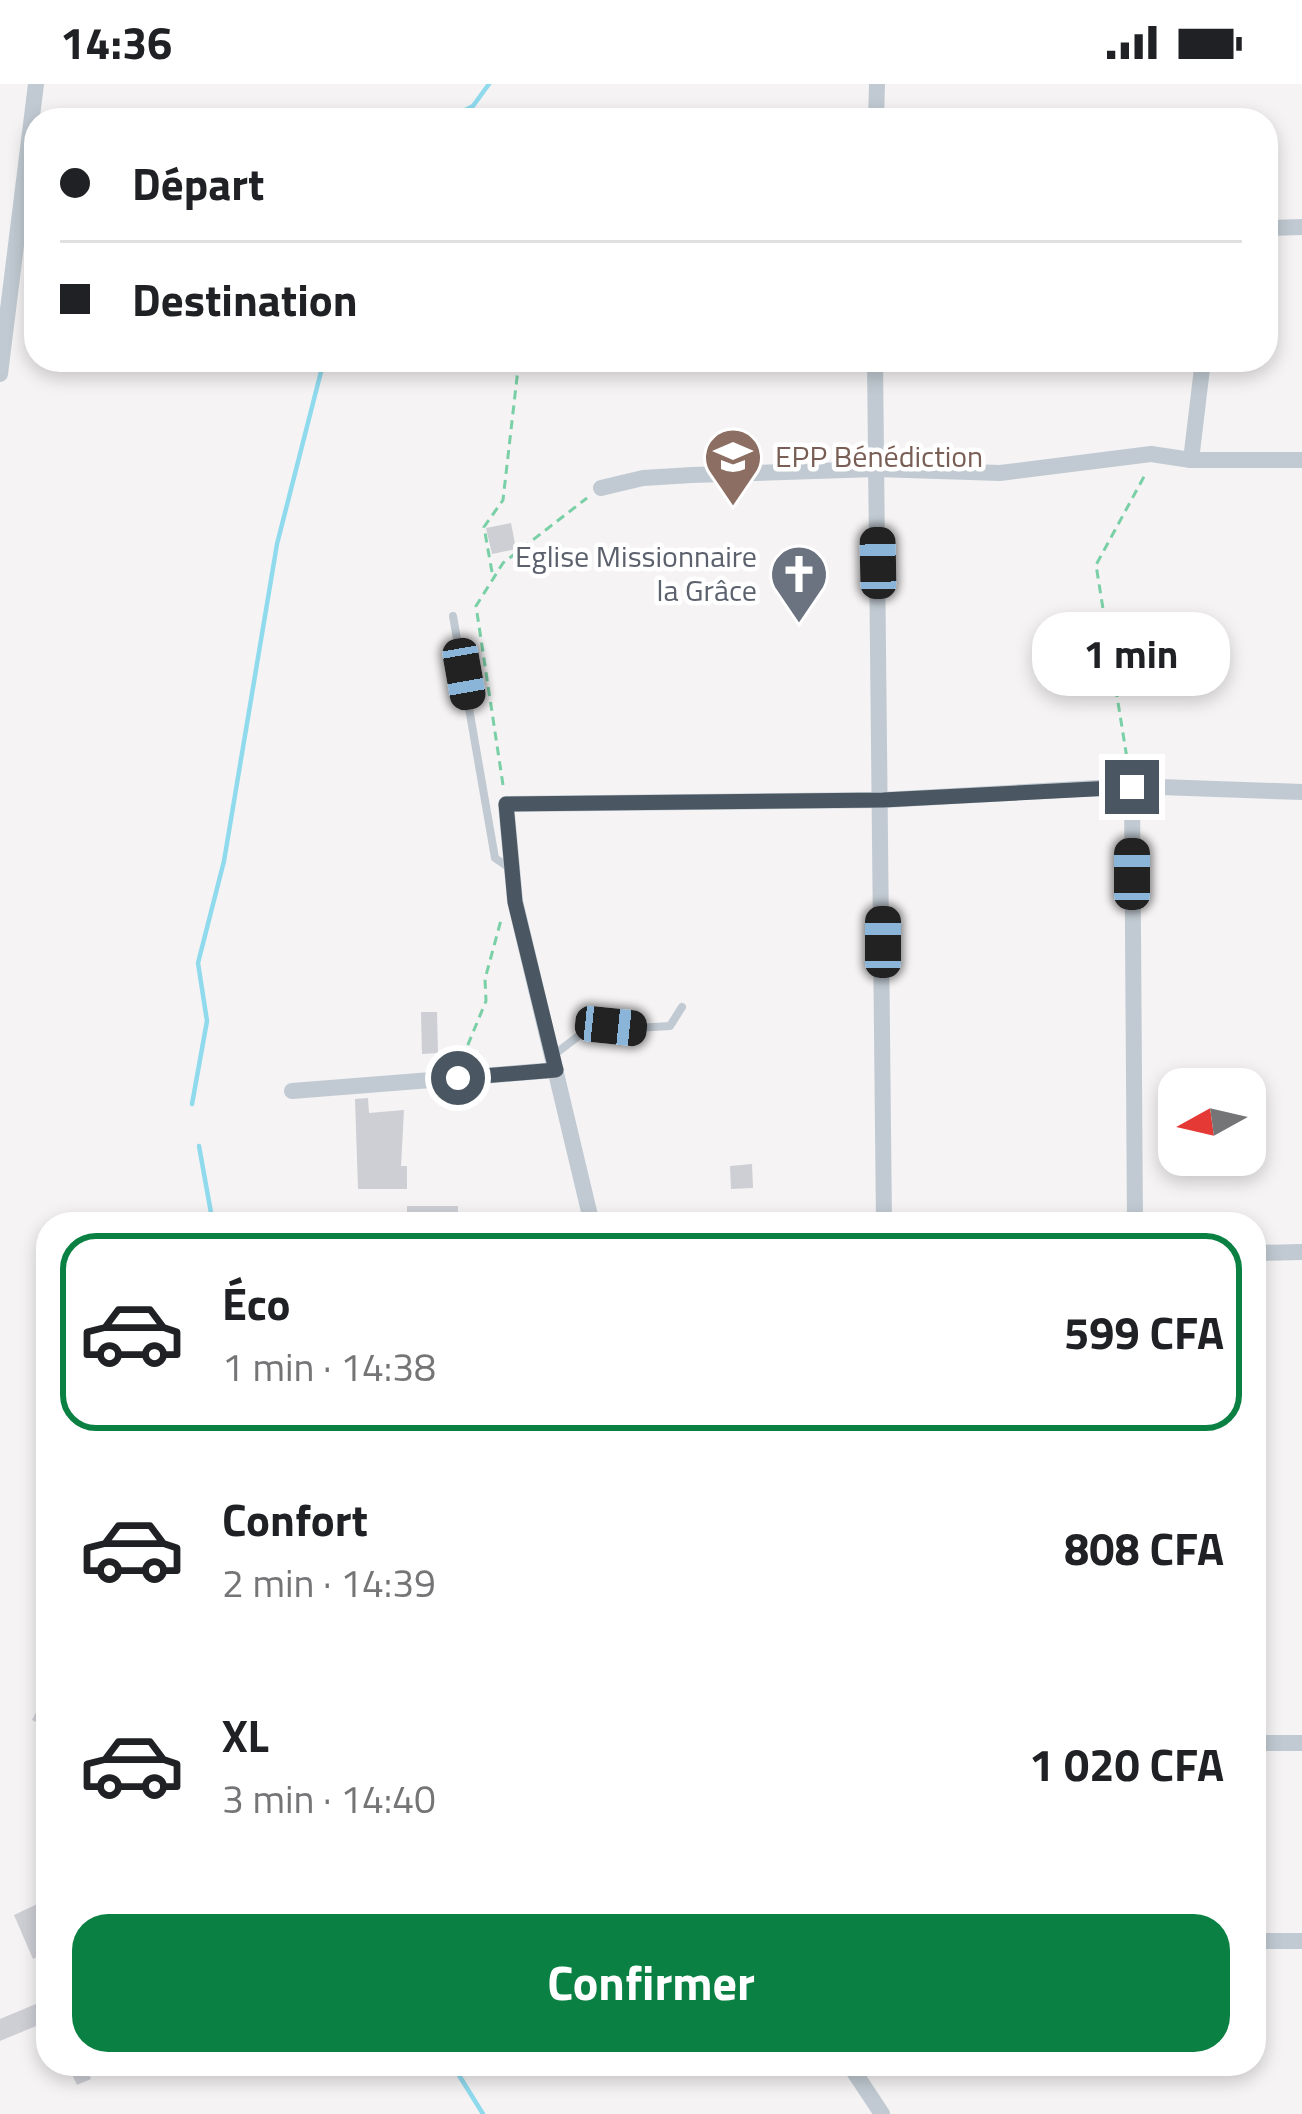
<!DOCTYPE html>
<html lang="fr">
<meta charset="utf-8">
<style>
:root{--surface:#fff;--page:#f2f2f2;--text:#202124;--muted:#757577;--line:#e0e0e0;--accent:#0b8043}
body{margin:0;font-family:"Titillium Web",sans-serif;background:var(--page);color:var(--text);height:100vh;display:flex;flex-direction:column;font-size:45px;white-space:nowrap}
*{box-sizing:border-box;margin:0}
p{font-size:39px;color:var(--muted)}
.icon{flex:none;width:66px;height:66px;fill:none;stroke:currentColor;stroke-width:2;stroke-linecap:round;stroke-linejoin:round}
.map{position:relative;flex:1;overflow:hidden}
.panel{position:absolute;left:36px;top:1128px;width:1230px;height:864px;display:flex;flex-direction:column;background:var(--surface);border-radius:36px;box-shadow:0 6px 18px #0003}
.panel>*{flex:none}
.guide{position:absolute;left:24px;top:24px;width:1254px;height:264px;border-radius:36px;box-shadow:0 6px 18px #0003;display:grid;align-content:center;height:264px;padding:0 36px;background:var(--surface)}
.needle{width:78px;rotate:262deg}
.buttons{position:absolute;left:1158px;top:984px;display:grid;gap:24px}
.buttons a{display:grid;place-items:center;width:108px;height:108px;border-radius:24px;background:var(--surface);box-shadow:0 6px 18px #0003;font-size:60px}
.end{position:absolute;width:54px;height:54px;margin:-27px;border:15px solid #4a5661;background:#fff;box-shadow:0 0 0 6px #fff}
.from{border-radius:50%}
.bubble{position:absolute;height:84px;border-radius:36px;background:var(--surface);box-shadow:0 6px 18px #0003;font-size:39px;font-weight:700;line-height:84px;text-align:center}
.car{position:absolute;width:36px;height:72px;margin:-36px -18px;border-radius:15px;box-shadow:0 0 9px 3px #0007;background:linear-gradient(#222 24%,#8ab4d8 0 40%,#222 0 76%,#8ab4d8 0 86%,#222 0)}
.guide b{display:flex;align-items:center;gap:42px;height:114px;font-size:45px}
.guide b+b{border-top:3px solid var(--line)}
.guide i{width:30px;height:30px;background:var(--text)}
ul{padding:21px 0 0;list-style:none}
li{display:flex;align-items:center;gap:36px;height:198px;margin:0 24px 18px;padding:0 12px;border:6px solid transparent;border-radius:36px}
li div{flex:1}
li b{display:block;font-size:45px}
li em{font-style:normal;font-weight:700}
li.active{border-color:var(--accent)}
li>.icon{width:108px;height:108px;stroke-width:1.5}
.button{display:flex;gap:24px;margin-top:auto;padding:24px 36px}
.button a{flex:1;height:138px;border-radius:36px;background:var(--accent);color:#fff;font-size:48px;font-weight:700;line-height:138px;text-align:center}
.status{display:flex;justify-content:space-between;align-items:center;height:84px;padding:0 60px;background:var(--surface);direction:ltr}
.status svg{height:33px;fill:currentColor}
.map>svg:first-child{display:block}
.lines{fill:none;stroke-linecap:round;stroke-linejoin:round}
.stream{stroke:#90daee;stroke-width:4.5}
.building{fill:#cdcfd5}
.path{stroke:#7ad0a6;stroke-width:3;stroke-dasharray:9 6;stroke-linecap:butt}
.lane{stroke:#c1cad2;stroke-width:8}
.street{stroke:#c1cad2;stroke-width:16}
.route{stroke:#4a5661;stroke-width:15}
.labels{text-anchor:middle;stroke-width:9;stroke-linejoin:round;paint-order:stroke}
.education-label{font-size:30px;fill:#785e54;stroke:#fff;text-anchor:start}
.worship-label{font-size:30px;fill:#5b616d;stroke:#fff;text-anchor:end}
</style>
<div class="status"><b>14:36</b><svg viewBox="0 0 49 12"><path d="M0 12V9h3v3zM5 12V6h3v6zM10 12V3h3v9zM15 12V0h3v12zM26 1h20v11H26zM47 4h2v5h-2z"/></svg></div>
<div class="map">
<svg width="1302" height="2030" viewBox="0 0 1302 2030">
<rect width="100%" height="100%" fill="#f5f3f3"/>
<g class="lines">
<g class="stream">
<polyline points="446,36 473,22 489,0"/>
<polyline points="192,1020 207,937 198,879 224,777 277,460 324,276"/>
<polyline points="199,1062 213,1140"/>
<polyline points="452,1980 483,2030"/>
</g>
</g>
<g class="building">
<polygon points="511,439 516,465 492,470 486,444"/>
<polygon points="421,928 437,928 438,969 422,970"/>
<polygon points="368,1014 369,1029 404,1026 401,1082 407,1082 407,1105 358,1105 355,1015"/>
<polygon points="752,1080 753,1104 731,1105 730,1082"/>
<rect x="407" y="1122" width="51" height="18"/>
<polygon points="48,1605 48,1644 32,1636"/>
<polygon points="48,1815 48,1868 33,1875 14,1831"/>
<polygon points="48,1915 48,1937 0,1957 0,1935"/>
<polygon points="67,1980 84,1980 91,1995 77,2001"/>
</g>
<g class="lines">
<g class="path">
<polyline points="492,488 484,443 503,416 519,276"/>
<polyline points="1129,687 1096,481 1146,389"/>
<polyline points="503,701 476,522 503,479 587,414"/>
<polyline points="462,975 486,917 485,895 501,836"/>
</g>
<g class="lane">
<polyline points="453,532 495,774 508,783"/>
<polyline points="555,970 585,947 670,942 682,923"/>
</g>
<g class="street">
<polyline points="876,36 877,0"/>
<polyline points="1266,144 1302,143"/>
<polyline points="875,276 884,1140"/>
<polyline points="0,290 36,0"/>
<polyline points="1191,376 1203,276"/>
<polyline points="601,404 643,394 692,391 876,385 1000,389 1151,370 1191,376 1302,376"/>
<polyline points="1132,702 1135,1140"/>
<polyline points="292,1007 556,986"/>
<polyline points="592,1140 515,817 506,720 883,716 1132,702 1302,708"/>
<polyline points="1254,1169 1302,1168"/>
<polyline points="1254,1659 1302,1659"/>
<polyline points="1254,1857 1302,1857"/>
<polyline points="849,1980 882,2030"/>
</g>
</g>
<g class="lines">
<polyline class="route" points="458,994 556,986 515,818 506,720 883,716 1132,703"/>
</g>
<defs>
<g id="school-pin" transform="scale(3)"><path d="M0 17L-7.5 6A9.5 9.5 0 1 1 7.5 6Z" fill="#8d6e63" stroke="#fff"/><path d="M0-5L7-2L0 1L-7-2ZM-4 1L0 2.5L4 1V4Q0 6-4 4Z" fill="#fff"/></g>
<g id="church-pin" transform="scale(3)"><path d="M0 17L-7.5 6A9.5 9.5 0 1 1 7.5 6Z" fill="#6b7280" stroke="#fff"/><path d="M-1.2-6h2.4v3.5h3.3v2.4h-3.3V6h-2.4V-.1h-3.3v-2.4h3.3Z" fill="#fff"/></g>
</defs>
<g fill-rule="evenodd">
<use href="#school-pin" x="733" y="373"/>
<use href="#church-pin" x="799" y="490"/>
</g>
<g class="labels">
<g class="education-label">
<text x="775" y="383">EPP Bénédiction</text>
</g>
<g class="worship-label">
<text x="757" y="483">Eglise Missionnaire<tspan x="757" dy="34">la Grâce</tspan></text>
</g>
</g>
</svg>
<div class="buttons">
<a><svg class="needle" viewBox="-14 -14 28 28"><path d="M0-13l5 13h-10z" fill="#e53935"/><path d="M0 13l5-13h-10z" fill="#757577"/></svg></a>
</div>
<i class="end from" style="left:458px;top:994px"></i>
<i class="end" style="left:1132px;top:703px"></i>
<div class="bubble" style="left:1032px;top:528px;width:198px">1 min</div>
<i class="car" style="left:878px;top:479px;rotate:359deg"></i>
<i class="car" style="left:464px;top:590px;rotate:170deg"></i>
<i class="car" style="left:1132px;top:790px;rotate:0deg"></i>
<i class="car" style="left:883px;top:858px;rotate:0deg"></i>
<i class="car" style="left:611px;top:942px;rotate:96deg"></i>
<div class="guide">
<b><i class="from"></i>Départ</b>
<b><i></i>Destination</b>
</div>
<section class="panel">
<ul>
<li class="active"><svg class="icon" aria-label="car" viewBox="0 0 24 24"><path d="M5 17H2v-5l4-1 3-4h7l3 4 3 1v5h-3M9 17h6M6 11h13"/><circle cx="7" cy="17" r="2"/><circle cx="17" cy="17" r="2"/></svg><div><b>Éco</b><p>1 min · 14:38</p></div><em>599 CFA</em></li>
<li><svg class="icon" aria-label="car" viewBox="0 0 24 24"><path d="M5 17H2v-5l4-1 3-4h7l3 4 3 1v5h-3M9 17h6M6 11h13"/><circle cx="7" cy="17" r="2"/><circle cx="17" cy="17" r="2"/></svg><div><b>Confort</b><p>2 min · 14:39</p></div><em>808 CFA</em></li>
<li><svg class="icon" aria-label="car" viewBox="0 0 24 24"><path d="M5 17H2v-5l4-1 3-4h7l3 4 3 1v5h-3M9 17h6M6 11h13"/><circle cx="7" cy="17" r="2"/><circle cx="17" cy="17" r="2"/></svg><div><b>XL</b><p>3 min · 14:40</p></div><em>1 020 CFA</em></li>
</ul>
<div class="button"><a>Confirmer</a></div>
</section>
</div>
